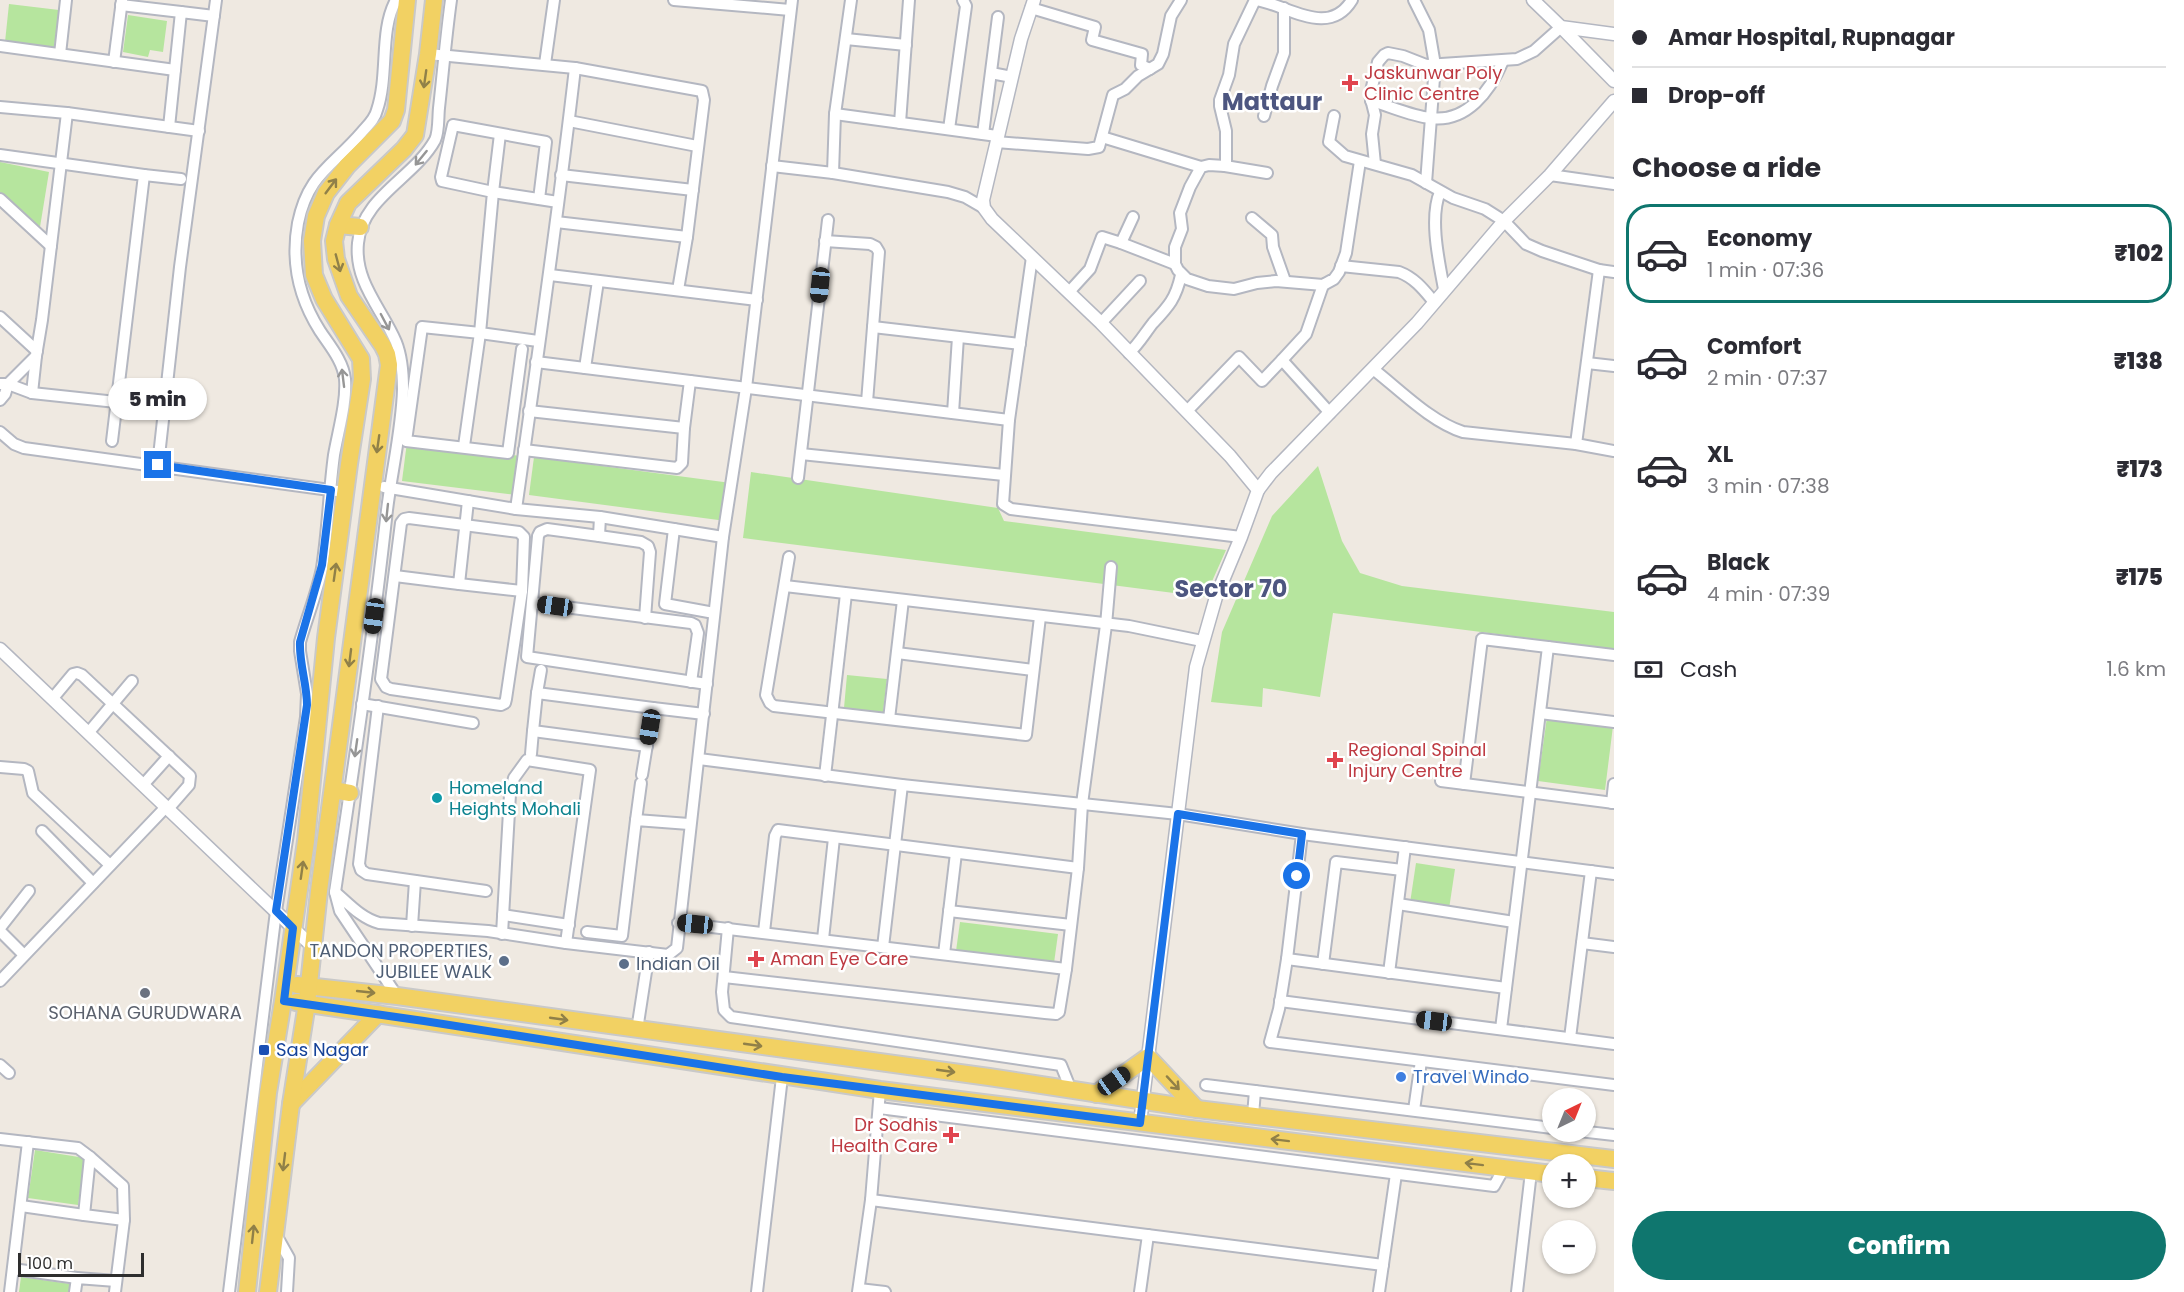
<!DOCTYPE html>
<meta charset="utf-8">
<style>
:root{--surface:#fff;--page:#f2f2f3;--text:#2b2b33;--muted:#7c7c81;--line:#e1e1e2;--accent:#0f766e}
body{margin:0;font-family:Poppins,sans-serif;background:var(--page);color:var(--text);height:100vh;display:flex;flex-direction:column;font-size:22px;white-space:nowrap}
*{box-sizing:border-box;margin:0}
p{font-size:20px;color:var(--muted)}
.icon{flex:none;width:33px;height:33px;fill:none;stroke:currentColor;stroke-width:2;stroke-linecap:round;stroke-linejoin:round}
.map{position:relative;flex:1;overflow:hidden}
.panel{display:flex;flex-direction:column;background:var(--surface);width:570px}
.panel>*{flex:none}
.top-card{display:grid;align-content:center;height:132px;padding:0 18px;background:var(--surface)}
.needle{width:39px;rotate:43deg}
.tools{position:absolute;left:1542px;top:1088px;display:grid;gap:12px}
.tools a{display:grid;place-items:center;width:54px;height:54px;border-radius:50%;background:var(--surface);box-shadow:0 2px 4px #0004;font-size:30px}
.scale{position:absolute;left:18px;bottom:15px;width:126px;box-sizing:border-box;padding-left:6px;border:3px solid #2e2e2e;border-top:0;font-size:16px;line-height:21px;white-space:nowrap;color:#2e2e2e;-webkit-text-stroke:4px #fff;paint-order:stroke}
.end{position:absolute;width:27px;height:27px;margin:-14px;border:8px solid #1a73e8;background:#fff;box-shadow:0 0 0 3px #fff}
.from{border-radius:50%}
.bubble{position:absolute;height:42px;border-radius:21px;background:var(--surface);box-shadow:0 2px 4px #0004;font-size:20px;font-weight:800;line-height:42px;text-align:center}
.car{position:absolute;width:18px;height:36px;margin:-18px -9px;border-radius:8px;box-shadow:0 0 4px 2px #0007;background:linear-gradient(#222 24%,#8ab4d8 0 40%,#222 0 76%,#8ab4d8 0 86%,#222 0)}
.top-card b{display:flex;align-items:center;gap:21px;height:57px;font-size:22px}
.top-card b+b{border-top:2px solid var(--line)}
.top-card i{width:15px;height:15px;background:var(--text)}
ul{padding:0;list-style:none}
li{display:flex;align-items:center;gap:18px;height:99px;margin:0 12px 9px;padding:0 6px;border:3px solid transparent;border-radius:24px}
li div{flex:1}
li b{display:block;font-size:22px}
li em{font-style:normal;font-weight:800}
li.on{border-color:var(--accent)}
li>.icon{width:54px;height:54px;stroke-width:1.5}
h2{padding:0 18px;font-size:27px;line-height:72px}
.pay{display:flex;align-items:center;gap:15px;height:66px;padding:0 18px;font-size:22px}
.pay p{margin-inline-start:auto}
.button{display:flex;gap:12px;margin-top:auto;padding:12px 18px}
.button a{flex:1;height:69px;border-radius:36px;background:var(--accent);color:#fff;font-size:24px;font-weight:800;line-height:69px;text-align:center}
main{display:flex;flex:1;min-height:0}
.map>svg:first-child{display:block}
.green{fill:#b6e59e}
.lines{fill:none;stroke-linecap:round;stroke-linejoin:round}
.minor-casing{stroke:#b4b7c1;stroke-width:14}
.tertiary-casing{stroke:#b4b7c1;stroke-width:15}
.primary-casing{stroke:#c9c9c9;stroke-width:20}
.minor{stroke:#fff;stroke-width:10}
.tertiary{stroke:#fff;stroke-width:12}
.primary{stroke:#f2d163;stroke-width:16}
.oneway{stroke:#908048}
.oneway2{stroke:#969696}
.route{stroke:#1a73e8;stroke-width:8}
.health-dot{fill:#e0444e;stroke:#fff;stroke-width:2}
.culture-dot{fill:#0f9aa8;stroke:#fff;stroke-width:2}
.service-dot{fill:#5c6f8a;stroke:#fff;stroke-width:2}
.worship-dot{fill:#6b7280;stroke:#fff;stroke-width:2}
.transit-dot{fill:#1a4fb4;stroke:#fff;stroke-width:2}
.shop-dot{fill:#3f7fe0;stroke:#fff;stroke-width:2}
.labels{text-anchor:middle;stroke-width:5;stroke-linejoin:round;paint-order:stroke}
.health-label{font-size:18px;fill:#be3a42;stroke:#fff;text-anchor:start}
.culture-label{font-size:18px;fill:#0d838f;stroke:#fff;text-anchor:start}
.service-label{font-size:18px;fill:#4e5e75;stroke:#fff;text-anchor:end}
.worship-label{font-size:18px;fill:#5b616d;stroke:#fff}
.transit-label{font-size:18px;fill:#164399;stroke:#fff;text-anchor:start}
.shop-label{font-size:18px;fill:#366cbe;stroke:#fff;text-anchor:start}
.district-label{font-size:24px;font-weight:bold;fill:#4d5680;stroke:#fff}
</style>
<main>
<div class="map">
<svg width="1614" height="1292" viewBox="0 0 1614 1292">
<rect width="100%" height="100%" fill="#efe9e1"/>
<g class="green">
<polygon points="9,4 59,10 54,48 5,42"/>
<polygon points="128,15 167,21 163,52 150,50 148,57 123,52"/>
<polygon points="0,162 49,172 40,227 0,192"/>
<polygon points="407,442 521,456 517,495 402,481"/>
<polygon points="534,457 731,483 726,521 529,495"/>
<polygon points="1318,466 1342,541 1360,573 1402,586 1614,612 1614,649 1333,613 1320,697 1263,688 1262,707 1211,702 1222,632 1272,516"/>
<polygon points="751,472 998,508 1004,521 1226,550 1205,597 743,538"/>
<polygon points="847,675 887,679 883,712 844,708"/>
<polygon points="1547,717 1613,726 1605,790 1538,781"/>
<polygon points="1416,863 1455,869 1449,909 1410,903"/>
<polygon points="960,922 1058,934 1054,963 956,951"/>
<polygon points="35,1150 85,1158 78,1205 28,1198"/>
<polygon points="21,1277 71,1284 70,1292 19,1292"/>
</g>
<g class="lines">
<g class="minor-casing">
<g id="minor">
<polyline points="674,0 790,10"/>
<polyline points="1255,0 1234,44 1229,75 1220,100 1220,106 1226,131 1226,162 1225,166 1209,165 1201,167 1190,187 1180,213 1182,229 1175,247 1175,264 1178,270 1187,279 1208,286 1234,289 1257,283 1276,281 1323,285 1334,279 1339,272 1346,253 1360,161"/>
<path d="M 1257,0 C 1289,6 1329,38 1352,0"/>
<polyline points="1414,0 1429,30 1435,65 1426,183"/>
<polyline points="121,5 181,12"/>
<polyline points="1031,8 1095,27 1092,40 1142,54 1141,65 1150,69"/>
<polyline points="846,39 906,45"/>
<polyline points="0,46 175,70"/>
<polyline points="60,54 66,0"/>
<polyline points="428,54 575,68 702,91 704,100 687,237 678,290"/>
<polyline points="114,62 122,0"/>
<polyline points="545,64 554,0"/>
<polyline points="991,73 1012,77"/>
<path d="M 1371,101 C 1390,106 1411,116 1430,118 C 1467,123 1490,91 1503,61"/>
<polyline points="0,107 67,113 199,131"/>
<polyline points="835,114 997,136"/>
<polyline points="1264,116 1272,86 1284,53 1284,8"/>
<polyline points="1334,116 1329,142 1345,156 1412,175 1453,198 1485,209 1504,221 1526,244 1542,251 1599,270 1614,272"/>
<polyline points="569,121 697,146"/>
<polyline points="900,123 909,0"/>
<polyline points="169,127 181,12 214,16"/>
<polyline points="949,129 966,6 963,0"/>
<polyline points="500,134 493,192 558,202"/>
<polyline points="983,134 998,17"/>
<polyline points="1102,137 1201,167"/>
<polyline points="996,142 1088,149 1099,147 1113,95 1125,89 1138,76 1158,64 1163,54 1171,16 1181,0"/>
<polyline points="0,155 144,175 112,441"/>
<polyline points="1375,164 1372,134 1375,115 1370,95 1378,62 1384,55 1388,53 1403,56 1426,65 1517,59 1534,51 1561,27"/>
<polyline points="772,166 833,173 948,192 965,197 984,208"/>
<polyline points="1225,166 1267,173"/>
<polyline points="833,173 835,114 851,0"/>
<polyline points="144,175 181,179"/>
<polyline points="561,175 693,190"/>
<polyline points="1550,175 1614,184"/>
<path d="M 1440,192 C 1429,218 1439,262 1444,289"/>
<polyline points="0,199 51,246"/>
<polyline points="1252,218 1272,235 1273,247 1285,281"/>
<polyline points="556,222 687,237"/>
<polyline points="825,241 870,244 876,247 879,252 867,402"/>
<polyline points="1121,243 1175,264"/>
<polyline points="1032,257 1009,420 1003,504 1011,509 1241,537"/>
<path d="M 1341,266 L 1399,272 C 1415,278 1424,290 1434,302"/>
<polyline points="550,275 757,300"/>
<polyline points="1069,292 1090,269 1102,237 1121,243 1133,217"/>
<polyline points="0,317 37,351"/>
<polyline points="1101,323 1140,281"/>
<polyline points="873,327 1020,344"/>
<polyline points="538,341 480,333 493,192 442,181 441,177 453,125 546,142 539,199"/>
<path d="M 1129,353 C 1139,344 1145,333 1153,323 C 1169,306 1176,298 1181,275"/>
<polyline points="1282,360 1306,334 1323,285"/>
<polyline points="536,362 1009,420"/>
<polyline points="1587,363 1614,366"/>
<polyline points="585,368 598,281"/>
<path d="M 1373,369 C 1400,390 1431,422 1463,432 L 1576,444 L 1614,451"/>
<polyline points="0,384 8,384 32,393 116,402"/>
<polyline points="32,393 36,356"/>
<polyline points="0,400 5,394 8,384 36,356 42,320 67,113"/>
<polyline points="529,411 684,428"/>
<polyline points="1187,411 1239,357 1262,381 1282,360 1330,413"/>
<polyline points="953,413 958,337"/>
<polyline points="0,432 14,444 24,448 337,491"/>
<polyline points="1576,444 1599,270"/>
<polyline points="464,446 480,333 422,327 406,441 508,453 522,349"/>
<polyline points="524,450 677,468 682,463 684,428 690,381"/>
<polyline points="801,454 1004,475"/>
<polyline points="158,465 180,267 216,0"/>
<polyline points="798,478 828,220"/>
<polyline points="384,487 516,509 600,517 723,537"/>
<path d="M 516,509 C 537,362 558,216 575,68"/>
<polyline points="600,517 599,536 547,529 540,532 538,536 527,657 707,684"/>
<polygon points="409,518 519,532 524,537 522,591 506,699 505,703 501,705 391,689 386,687 381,679 401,523 404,519"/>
<polyline points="674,529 665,604 714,613"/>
<polyline points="599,536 641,542 648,546 650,552 645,618"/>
<polyline points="789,557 766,695 770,703 774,706 1026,735 1040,617"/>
<polyline points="395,576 459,584 468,501"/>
<polyline points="459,584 522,591"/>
<polyline points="785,586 1129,626 1202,641"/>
<polyline points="533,603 691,623 695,625 698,633 691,682"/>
<polyline points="897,653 1033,670"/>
<polyline points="537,693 541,670"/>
<polyline points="53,698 73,674 77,673 82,675 190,776 189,785 168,809"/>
<polyline points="362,704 473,723"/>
<polyline points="378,706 359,864 361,870 367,874 486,891"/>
<polyline points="1540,713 1614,722"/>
<polyline points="889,719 903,600"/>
<polyline points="89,732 132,681"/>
<polyline points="647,746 533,731 537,693 653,708"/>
<polyline points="531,754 533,731"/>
<polyline points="699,759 902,785 1178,814 1302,834 1614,874"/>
<polyline points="0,767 24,769 28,771 33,793 110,865"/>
<polyline points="642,775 653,708 704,714"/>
<polyline points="825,776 846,594"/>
<polyline points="1441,781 1614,803"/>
<polyline points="1464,784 1482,639 1614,655"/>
<polyline points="143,785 169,756"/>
<polyline points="1612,803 1614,784"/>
<polyline points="636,820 641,783"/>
<polyline points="42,831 93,883"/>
<polyline points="1302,834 1287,959 1279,1009 1270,1042 1614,1085"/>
<path d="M 335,892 C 349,904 361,918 379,923 L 488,931 L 566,943 L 668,955 L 677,948 L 723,537 L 746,388 L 792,0"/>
<polyline points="1398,904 1514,922"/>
<polyline points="949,911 1071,925"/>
<polyline points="503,915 569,925"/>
<polyline points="678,923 1066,969"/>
<polyline points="412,926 415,881"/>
<polyline points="0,928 29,891"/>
<polyline points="728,928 722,992 724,1010 731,1017 1061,1065 1071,1090"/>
<polyline points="0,931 24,955"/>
<polyline points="587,932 622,936 636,820 689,824"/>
<polyline points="764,932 775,836 778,830 1078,868"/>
<polyline points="502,934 510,794 514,778 527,760 590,770 566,943"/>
<polyline points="823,939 834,838"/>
<polyline points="1582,943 1614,947"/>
<polyline points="883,947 902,785"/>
<polyline points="944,954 956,853"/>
<polyline points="1287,959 1506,988"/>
<polyline points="1323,964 1336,862 1402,870"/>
<polyline points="1389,973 1405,847"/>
<polyline points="724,977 1045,1013 1056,1014 1059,1012 1066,969 1078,868 1082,804 1106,625 1111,567"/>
<polyline points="0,981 166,807"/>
<path d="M 397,996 L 340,911 L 335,892 C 354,765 373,638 387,510 C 392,469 402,429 403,389 C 403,373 402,357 396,342 C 382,309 354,282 358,243 C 362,197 414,178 435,140 C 439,132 438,117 439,108 C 443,72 446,36 451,0"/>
<polyline points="1280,1001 1614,1044"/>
<polyline points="1501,1029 1548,647"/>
<polyline points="637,1030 649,952"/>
<polyline points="1570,1038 1591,871"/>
<polyline points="0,1065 9,1073"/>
<polyline points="1206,1085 1255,1091"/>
<polyline points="879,1108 1494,1186 1504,1168"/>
<polyline points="1414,1110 1421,1061"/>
<polyline points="1253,1115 1255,1091 1552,1128"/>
<polyline points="1579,1131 1614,1135"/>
<polyline points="0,1139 78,1148 90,1157 84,1215 124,1220"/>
<polyline points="90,1157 123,1186 124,1220 115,1292"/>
<polyline points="871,1200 1383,1265"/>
<polyline points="21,1206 84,1215"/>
<polyline points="275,1233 289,1258 287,1292"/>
<polyline points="13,1269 77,1278"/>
<polyline points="859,1289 885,1292"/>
<polyline points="10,1292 28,1142"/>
<polyline points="75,1292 77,1278 116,1281"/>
<path d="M 229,1292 L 276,911 L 306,717 L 307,694 L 300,651 L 300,642 C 307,617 317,593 322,568 C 328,530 329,492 334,455 C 338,432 347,401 345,379 C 343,361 330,346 320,331 C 299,298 291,261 298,223 C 308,174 332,167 362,132 C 368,125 375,119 377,110 C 389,75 379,31 396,0"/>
<polyline points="757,1292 782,1077"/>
<polyline points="858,1292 871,1200 880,1090"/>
<polyline points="1140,1292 1148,1235"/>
<polyline points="1379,1292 1396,1174"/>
<polyline points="1517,1292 1531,1172"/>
</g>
</g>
<g class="tertiary-casing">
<g id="tertiary">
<polyline points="1034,0 1021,39 983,200 984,208 992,219 1101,323 1230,456 1258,490 1241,537 1216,597 1196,667 1140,1123"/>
<polyline points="1533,0 1561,27 1614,34"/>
<polyline points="1561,27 1614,81"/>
<polyline points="1258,490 1271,473 1417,323 1504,221 1550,175 1614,101"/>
<polyline points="0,649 312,946"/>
</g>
</g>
<g class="primary-casing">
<g id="primary">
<polyline points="338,225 360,227"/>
<polyline points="333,790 350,793"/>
<polyline points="297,985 397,996 989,1077 1197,1109 1614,1159"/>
<polyline points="296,1002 880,1090 1552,1174"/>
<polyline points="1096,1094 1148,1057 1197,1109"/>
<polyline points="291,1104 378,1014"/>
<polyline points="1586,1178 1614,1181"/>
<polyline points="247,1292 268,1093 283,1001 306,841 326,638 349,464 362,379 361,359 324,299 314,275 312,241 316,216 326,193 347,166 392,121 396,110 407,0"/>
<polyline points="268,1292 291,1104 307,1003 319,891 389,365 387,354 383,346 349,296 336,259 334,241 338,225 348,203 404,149 415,135 428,54 434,0"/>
</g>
</g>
<use href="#minor" class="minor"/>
<use href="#tertiary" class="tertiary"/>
<use href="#primary" class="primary"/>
</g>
<defs><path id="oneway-shaft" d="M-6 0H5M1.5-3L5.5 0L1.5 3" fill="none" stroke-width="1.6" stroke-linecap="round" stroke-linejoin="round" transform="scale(1.5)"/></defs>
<g class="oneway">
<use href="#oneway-shaft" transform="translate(425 79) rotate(98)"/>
<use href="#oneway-shaft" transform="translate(331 186) rotate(-53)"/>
<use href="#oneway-shaft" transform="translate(338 263) rotate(75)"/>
<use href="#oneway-shaft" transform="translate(378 444) rotate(98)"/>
<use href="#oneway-shaft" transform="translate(335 572) rotate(-82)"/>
<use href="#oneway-shaft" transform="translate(350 658) rotate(97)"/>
<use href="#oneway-shaft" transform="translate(302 870) rotate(-82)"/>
<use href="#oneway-shaft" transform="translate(366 992) rotate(6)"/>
<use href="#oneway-shaft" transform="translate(559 1019) rotate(8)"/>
<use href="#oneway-shaft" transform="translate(753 1045) rotate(8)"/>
<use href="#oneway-shaft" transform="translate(946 1071) rotate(8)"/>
<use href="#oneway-shaft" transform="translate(1173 1083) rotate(47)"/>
<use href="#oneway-shaft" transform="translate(1280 1140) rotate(-173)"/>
<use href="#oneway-shaft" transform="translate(284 1162) rotate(97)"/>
<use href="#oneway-shaft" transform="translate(1474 1164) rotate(-173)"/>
<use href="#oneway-shaft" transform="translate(253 1234) rotate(-84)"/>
</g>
<g class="oneway2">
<use href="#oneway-shaft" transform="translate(421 158) rotate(129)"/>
<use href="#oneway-shaft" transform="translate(385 322) rotate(62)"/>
<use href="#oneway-shaft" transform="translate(343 378) rotate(-97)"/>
<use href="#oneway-shaft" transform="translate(387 513) rotate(96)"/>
<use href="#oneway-shaft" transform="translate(356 748) rotate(98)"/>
</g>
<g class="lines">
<path class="route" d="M 158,465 L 331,490 L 322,565 L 300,642 C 299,663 307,684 307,705 L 276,911 L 293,928 L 284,1001 L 424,1021 L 782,1077 L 1140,1123 L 1178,814 L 1302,834 L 1297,876"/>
</g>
<g class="health-dot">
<path d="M1347 74h6v6h6v6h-6v6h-6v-6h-6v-6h6z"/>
<path d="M1332 751h6v6h6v6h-6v6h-6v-6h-6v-6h6z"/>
<path d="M753 950h6v6h6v6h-6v6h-6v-6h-6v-6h6z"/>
<path d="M948 1126h6v6h6v6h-6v6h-6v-6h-6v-6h6z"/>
</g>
<circle class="culture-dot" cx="437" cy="798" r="6"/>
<g class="service-dot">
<circle cx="504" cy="961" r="6"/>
<circle cx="624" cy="964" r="6"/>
</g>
<circle class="worship-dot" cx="145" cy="993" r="6"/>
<rect class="transit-dot" x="258" y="1044" width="12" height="12" rx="3"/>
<circle class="shop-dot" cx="1401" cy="1077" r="6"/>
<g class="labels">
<g class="health-label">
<text x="1364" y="79">Jaskunwar Poly<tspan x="1364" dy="21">Clinic Centre</tspan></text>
<text x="1348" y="756">Regional Spinal<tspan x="1348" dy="21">Injury Centre</tspan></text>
<text x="770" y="965">Aman Eye Care</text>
<text x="938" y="1131" text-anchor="end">Dr Sodhis<tspan x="938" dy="21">Health Care</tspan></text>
</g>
<g class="culture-label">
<text x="449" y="794">Homeland<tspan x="449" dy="21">Heights Mohali</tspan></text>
</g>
<g class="service-label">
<text x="492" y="957">TANDON PROPERTIES,<tspan x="492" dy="21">JUBILEE WALK</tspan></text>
<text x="636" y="970" text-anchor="start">Indian Oil</text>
</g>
<g class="worship-label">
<text x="145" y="1019">SOHANA GURUDWARA</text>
</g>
<g class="transit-label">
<text x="276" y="1056">Sas Nagar</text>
</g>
<g class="shop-label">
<text x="1413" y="1083">Travel Windo</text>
</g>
<g class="district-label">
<text x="1272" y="110">Mattaur</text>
<text x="1231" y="597">Sector 70</text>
</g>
</g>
</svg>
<div class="tools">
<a><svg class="needle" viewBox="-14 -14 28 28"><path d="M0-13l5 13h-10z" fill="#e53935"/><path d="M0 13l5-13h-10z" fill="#7c7c81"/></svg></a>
<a>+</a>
<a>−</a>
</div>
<div class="scale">100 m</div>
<i class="end from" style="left:1297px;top:876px"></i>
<i class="end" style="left:158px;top:465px"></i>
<div class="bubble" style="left:108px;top:378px;width:99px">5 min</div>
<i class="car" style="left:820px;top:285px;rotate:186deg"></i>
<i class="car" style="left:555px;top:606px;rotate:278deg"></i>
<i class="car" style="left:374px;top:616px;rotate:188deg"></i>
<i class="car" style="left:650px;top:727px;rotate:189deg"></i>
<i class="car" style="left:695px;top:924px;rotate:276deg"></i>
<i class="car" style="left:1434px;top:1021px;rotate:277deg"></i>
<i class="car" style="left:1114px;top:1081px;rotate:55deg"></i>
</div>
<section class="panel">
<div class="top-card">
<b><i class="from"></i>Amar Hospital, Rupnagar</b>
<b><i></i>Drop-off</b>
</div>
<h2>Choose a ride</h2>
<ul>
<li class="on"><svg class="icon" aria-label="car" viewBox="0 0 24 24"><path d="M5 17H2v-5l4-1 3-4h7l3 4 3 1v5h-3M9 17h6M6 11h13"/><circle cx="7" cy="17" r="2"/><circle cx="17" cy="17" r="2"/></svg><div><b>Economy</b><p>1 min · 07:36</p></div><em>₹102</em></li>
<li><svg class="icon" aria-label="car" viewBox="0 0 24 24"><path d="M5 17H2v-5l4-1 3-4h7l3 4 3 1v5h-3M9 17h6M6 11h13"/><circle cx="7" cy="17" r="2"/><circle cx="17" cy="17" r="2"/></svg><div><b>Comfort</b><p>2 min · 07:37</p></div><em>₹138</em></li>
<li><svg class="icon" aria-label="car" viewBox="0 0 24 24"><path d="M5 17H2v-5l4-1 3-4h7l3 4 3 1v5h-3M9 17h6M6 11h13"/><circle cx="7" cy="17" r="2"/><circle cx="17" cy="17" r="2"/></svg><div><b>XL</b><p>3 min · 07:38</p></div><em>₹173</em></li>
<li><svg class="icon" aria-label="car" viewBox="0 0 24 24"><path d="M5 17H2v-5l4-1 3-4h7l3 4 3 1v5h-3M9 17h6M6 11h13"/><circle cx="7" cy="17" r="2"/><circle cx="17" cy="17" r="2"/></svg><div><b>Black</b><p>4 min · 07:39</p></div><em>₹175</em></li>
</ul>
<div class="pay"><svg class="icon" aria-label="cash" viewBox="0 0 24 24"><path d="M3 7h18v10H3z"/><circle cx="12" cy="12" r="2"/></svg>Cash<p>1.6 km</p></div>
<div class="button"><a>Confirm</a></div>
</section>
</main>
